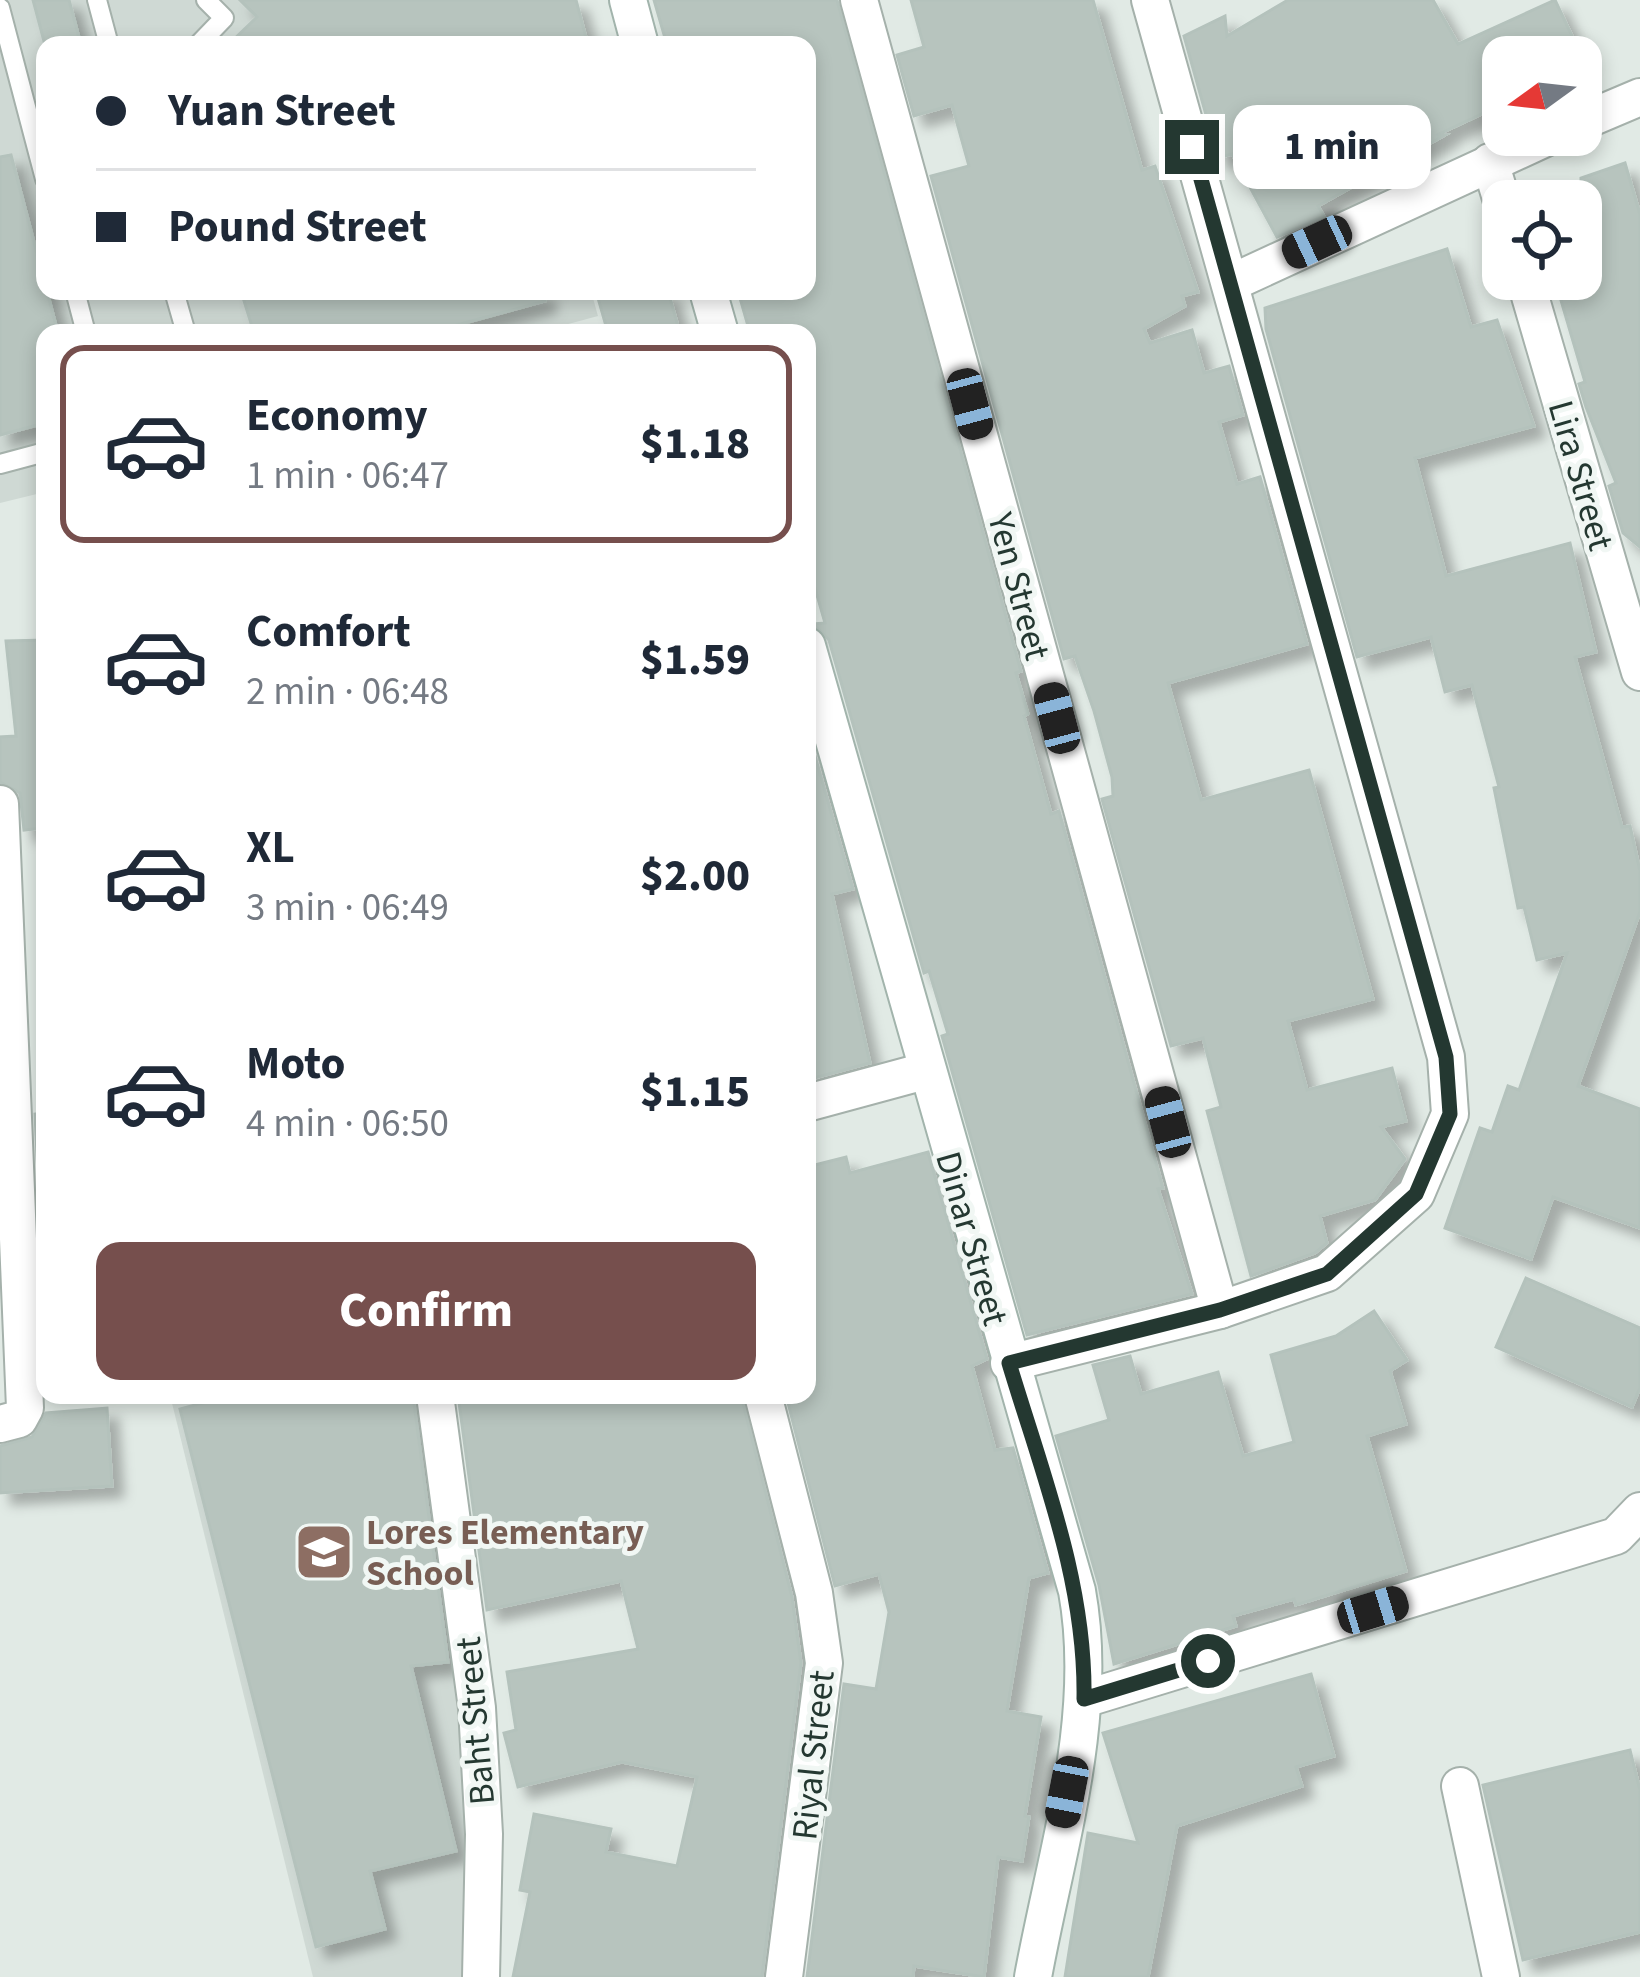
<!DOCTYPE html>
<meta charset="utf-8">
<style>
:root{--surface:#fff;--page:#f2f2f3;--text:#1f2937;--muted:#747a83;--line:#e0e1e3;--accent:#764f4d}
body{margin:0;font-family:"Source Sans 3",sans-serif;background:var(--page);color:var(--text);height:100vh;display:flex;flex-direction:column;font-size:45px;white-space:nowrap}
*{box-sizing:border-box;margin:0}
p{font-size:39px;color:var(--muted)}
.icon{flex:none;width:66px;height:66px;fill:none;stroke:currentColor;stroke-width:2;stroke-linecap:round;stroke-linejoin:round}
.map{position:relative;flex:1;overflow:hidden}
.sheet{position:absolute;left:36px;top:324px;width:780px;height:1080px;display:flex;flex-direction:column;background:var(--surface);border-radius:24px;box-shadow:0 6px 18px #0003}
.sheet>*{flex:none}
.top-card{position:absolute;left:36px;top:36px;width:780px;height:264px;border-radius:24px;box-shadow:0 6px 18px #0003;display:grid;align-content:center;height:264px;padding:0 60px;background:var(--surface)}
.needle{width:78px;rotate:255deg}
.fabs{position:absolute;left:1482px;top:36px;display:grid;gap:24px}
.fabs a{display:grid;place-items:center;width:120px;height:120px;border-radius:24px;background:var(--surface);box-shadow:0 6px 18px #0003;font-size:60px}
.end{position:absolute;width:54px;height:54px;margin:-27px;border:15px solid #243831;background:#fff;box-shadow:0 0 0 6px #fff}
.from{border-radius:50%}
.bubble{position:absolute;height:84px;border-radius:24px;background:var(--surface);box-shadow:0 6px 18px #0003;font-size:39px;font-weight:800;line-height:84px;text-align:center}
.car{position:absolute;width:36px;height:72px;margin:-36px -18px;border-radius:15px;box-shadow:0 0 9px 3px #0007;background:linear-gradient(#222 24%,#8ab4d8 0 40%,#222 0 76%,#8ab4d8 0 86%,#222 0)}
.top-card b{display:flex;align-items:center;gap:42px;height:114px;font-size:45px}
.top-card b+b{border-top:3px solid var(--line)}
.top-card i{width:30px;height:30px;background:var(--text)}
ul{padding:21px 0 0;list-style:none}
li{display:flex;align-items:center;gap:36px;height:198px;margin:0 24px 18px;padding:0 36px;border:6px solid transparent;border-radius:24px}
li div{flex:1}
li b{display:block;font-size:45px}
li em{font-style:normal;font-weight:800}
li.selected{border-color:var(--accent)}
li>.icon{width:108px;height:108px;stroke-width:1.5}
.primary-button{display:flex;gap:24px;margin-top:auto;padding:24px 60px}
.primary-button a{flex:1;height:138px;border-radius:24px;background:var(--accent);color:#fff;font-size:48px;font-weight:800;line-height:138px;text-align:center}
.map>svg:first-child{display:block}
.built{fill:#cfd9d4}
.building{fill:#b7c4be;stroke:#b4c2bc;stroke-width:3;filter:url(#shadow)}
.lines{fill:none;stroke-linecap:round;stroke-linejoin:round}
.lane-casing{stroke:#a5b1ab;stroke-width:22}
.street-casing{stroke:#a5b1ab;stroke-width:40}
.secondary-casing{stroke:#a2b4ac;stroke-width:40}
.lane{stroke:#fff;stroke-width:18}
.street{stroke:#fff;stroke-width:36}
.secondary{stroke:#fff;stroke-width:36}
.route{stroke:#243831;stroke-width:15}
.labels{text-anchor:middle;stroke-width:10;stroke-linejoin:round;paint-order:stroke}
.street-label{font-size:36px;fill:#243831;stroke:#f1f7f4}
.education-label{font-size:36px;font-weight:bold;fill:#785e54;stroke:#f1f7f4;text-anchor:start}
</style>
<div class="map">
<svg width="1640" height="1977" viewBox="0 0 1640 1977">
<defs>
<filter id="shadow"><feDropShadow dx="11" dy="11" stdDeviation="6" flood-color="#0004"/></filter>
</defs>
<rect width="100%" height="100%" fill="#e1eae5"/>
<g class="built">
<polygon points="0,0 505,0 518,45 45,45 45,291 591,291 598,316 535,333 45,333 45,492 0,503"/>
<polygon points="170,1395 418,1395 460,1709 467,1837 463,1977 313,1977"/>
</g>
<g class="building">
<polygon points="33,0 69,0 81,45 45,45"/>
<polygon points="240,0 576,0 588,45 228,45 257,17"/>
<polygon points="654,0 837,0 1021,671 1016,673 1028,714 1024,716 1051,814 1059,811 1163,1188 1158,1189 1192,1294 1027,1335 942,1036 948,1034 929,971 924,973 829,640 813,624 825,623 807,560 807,333 750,333 738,291 807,291 807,45 667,45"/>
<polygon points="911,0 1093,0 1142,170 1155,166 1198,292 1182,296 1185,306 1144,329 1150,343 1192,330 1204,373 1229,366 1243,415 1219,422 1237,484 1260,477 1307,644 1168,683 1201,800 1309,770 1373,999 1288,1021 1307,1090 1392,1068 1406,1121 1381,1127 1405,1159 1375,1200 1320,1216 1327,1243 1315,1253 1251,1276 1207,1111 1221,1107 1203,1038 1171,1046 1102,799 1113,796 1112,777 1094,711 1075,656 1064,659 931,176 969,166 952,105 914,116 897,55 924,47"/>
<polygon points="1288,0 1433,0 1458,44 1555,0 1582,57 1503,57 1503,104 1437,135 1445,135 1318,206 1324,216 1277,237 1232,154 1218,158 1184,36 1225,16 1227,36"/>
<polygon points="11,155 58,333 45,333 45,423 0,435 0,157"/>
<polygon points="1625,163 1640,214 1640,547 1623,533 1609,486 1616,483 1586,407 1579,384 1585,382 1558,290 1581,285 1581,178"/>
<polygon points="1447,249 1471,327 1497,320 1534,426 1415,458 1446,576 1570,543 1596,652 1575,657 1622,827 1630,826 1640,871 1640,912 1578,1086 1640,1109 1640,1228 1553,1197 1531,1259 1445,1228 1480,1128 1492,1132 1508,1086 1519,1090 1567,953 1537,960 1524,907 1518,908 1494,788 1499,787 1472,685 1445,692 1431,637 1357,657 1266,329 1265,308"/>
<polygon points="241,291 544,291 545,301 428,333 254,333"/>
<polygon points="596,291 668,291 680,333 608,333"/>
<polygon points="45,640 45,828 24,830 20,793 0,782 0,737 16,736 6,641"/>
<polygon points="807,728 853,889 832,894 870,1063 807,1080"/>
<polygon points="45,1113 45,1173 38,1174 35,1114"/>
<polygon points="928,1152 987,1359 972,1366 995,1450 1013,1448 1048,1573 1029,1578 1007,1711 1041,1717 1025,1816 1029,1817 1022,1861 998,1857 984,1977 914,1966 913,1977 807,1977 844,1684 876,1689 889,1612 879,1574 835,1586 786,1395 807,1395 807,1167 846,1157 850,1173"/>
<polygon points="1526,1278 1640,1328 1640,1388 1632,1407 1496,1347"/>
<polygon points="1374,1311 1407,1360 1390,1371 1406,1424 1367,1436 1406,1571 1296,1605 1294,1599 1233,1616 1236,1626 1114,1664 1099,1585 1056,1436 1109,1420 1093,1365 1130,1356 1141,1394 1218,1372 1243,1456 1294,1442 1271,1355 1336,1336"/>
<polygon points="232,1395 413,1395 448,1662 411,1666 456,1851 370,1871 385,1929 316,1947 180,1409"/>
<polygon points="458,1395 741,1395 792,1597 801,1663 762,1977 513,1977 530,1892 520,1890 534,1814 611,1829 606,1852 677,1866 697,1777 622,1762 518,1787 504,1733 516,1730 507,1672 638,1649 621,1581 487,1610"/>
<polygon points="107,1408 112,1486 0,1493 0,1446 32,1437 46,1413"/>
<polygon points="1311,1674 1334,1756 1296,1767 1302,1786 1177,1826 1148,1977 1065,1977 1088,1833 1138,1843 1103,1733"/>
<polygon points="1630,1750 1640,1790 1640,1932 1523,1960 1483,1785"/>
</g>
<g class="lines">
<g class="lane-casing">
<g id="lane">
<polyline points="97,0 109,45"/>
<polyline points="0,8 45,179"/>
<polyline points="198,45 224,18 206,0"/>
<polyline points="75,291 86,333"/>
<polyline points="174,291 186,333"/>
<polyline points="0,464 45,452"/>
</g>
</g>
<g class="street-casing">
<g id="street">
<polyline points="859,0 1220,1310"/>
<polyline points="1581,122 1640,97"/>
<polyline points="1490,162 1503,205"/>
<polyline points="1525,279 1640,672"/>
<polyline points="1231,283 1552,135"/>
<polyline points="0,804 25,1408 19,1419 0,1424"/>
<polyline points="807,1103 925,1071"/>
<polyline points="1009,1363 1220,1310 1327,1273 1416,1194 1450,1114 1446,1057 1150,0"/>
<polyline points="435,1395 477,1708 484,1834 481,1977"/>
<polyline points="763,1395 814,1593 824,1663 784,1977"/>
<polyline points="1084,1699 1616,1536 1640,1511"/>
<polyline points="1460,1786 1501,1977"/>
</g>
</g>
<g class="secondary-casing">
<g id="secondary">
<polyline points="628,0 640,45"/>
<polyline points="708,291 720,333"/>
<path d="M 807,646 L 1077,1591 C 1100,1717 1056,1852 1033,1977"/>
</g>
</g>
<use href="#lane" class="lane"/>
<use href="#street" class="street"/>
<use href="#secondary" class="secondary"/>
</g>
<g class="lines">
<path class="route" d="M 1192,147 L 1446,1057 L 1450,1114 L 1416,1194 L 1327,1274 L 1220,1310 L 1009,1363 C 1042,1473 1086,1582 1084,1699 L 1208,1661"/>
</g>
<defs>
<g id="school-square" transform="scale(3)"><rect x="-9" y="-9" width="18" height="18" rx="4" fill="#8d6e63" stroke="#f1f7f4"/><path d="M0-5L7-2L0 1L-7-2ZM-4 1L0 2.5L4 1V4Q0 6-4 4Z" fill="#fff"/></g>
</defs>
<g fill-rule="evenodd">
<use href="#school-square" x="324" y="1552"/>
</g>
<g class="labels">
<g class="street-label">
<text transform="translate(1582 475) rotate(74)" y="13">Lira Street</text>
<text transform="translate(1020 586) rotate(75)" y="13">Yen Street</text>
<text transform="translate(973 1238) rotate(74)" y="13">Dinar Street</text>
<text transform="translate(474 1721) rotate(-95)" y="13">Baht Street</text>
<text transform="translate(812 1755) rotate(-84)" y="13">Riyal Street</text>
</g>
<g class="education-label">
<text x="366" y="1544">Lores Elementary<tspan x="366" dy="41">School</tspan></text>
</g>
</g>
</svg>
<div class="fabs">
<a><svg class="needle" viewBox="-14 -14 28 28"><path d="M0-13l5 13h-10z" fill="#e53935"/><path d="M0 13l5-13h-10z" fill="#747a83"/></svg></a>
<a><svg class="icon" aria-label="locate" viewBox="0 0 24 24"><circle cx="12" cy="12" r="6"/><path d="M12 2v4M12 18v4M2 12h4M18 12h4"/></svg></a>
</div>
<i class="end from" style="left:1208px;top:1661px"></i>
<i class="end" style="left:1192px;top:147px"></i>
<div class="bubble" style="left:1233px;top:105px;width:198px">1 min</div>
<i class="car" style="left:1317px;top:242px;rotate:245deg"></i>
<i class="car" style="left:970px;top:404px;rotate:165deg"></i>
<i class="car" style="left:1057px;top:718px;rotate:345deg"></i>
<i class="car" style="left:1168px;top:1122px;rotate:345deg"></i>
<i class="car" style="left:1373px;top:1610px;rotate:73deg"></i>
<i class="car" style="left:1067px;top:1792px;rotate:191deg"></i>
<div class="top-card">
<b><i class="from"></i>Yuan Street</b>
<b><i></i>Pound Street</b>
</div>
<section class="sheet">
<ul>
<li class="selected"><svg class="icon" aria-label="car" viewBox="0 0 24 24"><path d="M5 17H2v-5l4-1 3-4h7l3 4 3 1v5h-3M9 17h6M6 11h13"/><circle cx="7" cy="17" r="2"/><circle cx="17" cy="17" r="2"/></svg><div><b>Economy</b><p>1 min · 06:47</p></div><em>$1.18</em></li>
<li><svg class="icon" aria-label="car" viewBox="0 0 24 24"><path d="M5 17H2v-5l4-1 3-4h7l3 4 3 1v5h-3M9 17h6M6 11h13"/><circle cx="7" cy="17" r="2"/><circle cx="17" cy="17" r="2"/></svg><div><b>Comfort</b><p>2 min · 06:48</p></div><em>$1.59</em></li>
<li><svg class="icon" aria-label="car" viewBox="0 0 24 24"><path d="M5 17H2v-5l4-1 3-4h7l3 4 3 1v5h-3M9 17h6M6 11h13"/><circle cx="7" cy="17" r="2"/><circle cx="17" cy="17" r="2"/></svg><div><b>XL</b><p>3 min · 06:49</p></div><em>$2.00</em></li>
<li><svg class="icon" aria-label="car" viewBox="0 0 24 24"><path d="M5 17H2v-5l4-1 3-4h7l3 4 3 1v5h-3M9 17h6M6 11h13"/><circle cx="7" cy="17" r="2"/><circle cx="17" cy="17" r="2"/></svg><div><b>Moto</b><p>4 min · 06:50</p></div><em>$1.15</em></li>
</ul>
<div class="primary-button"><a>Confirm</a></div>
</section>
</div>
